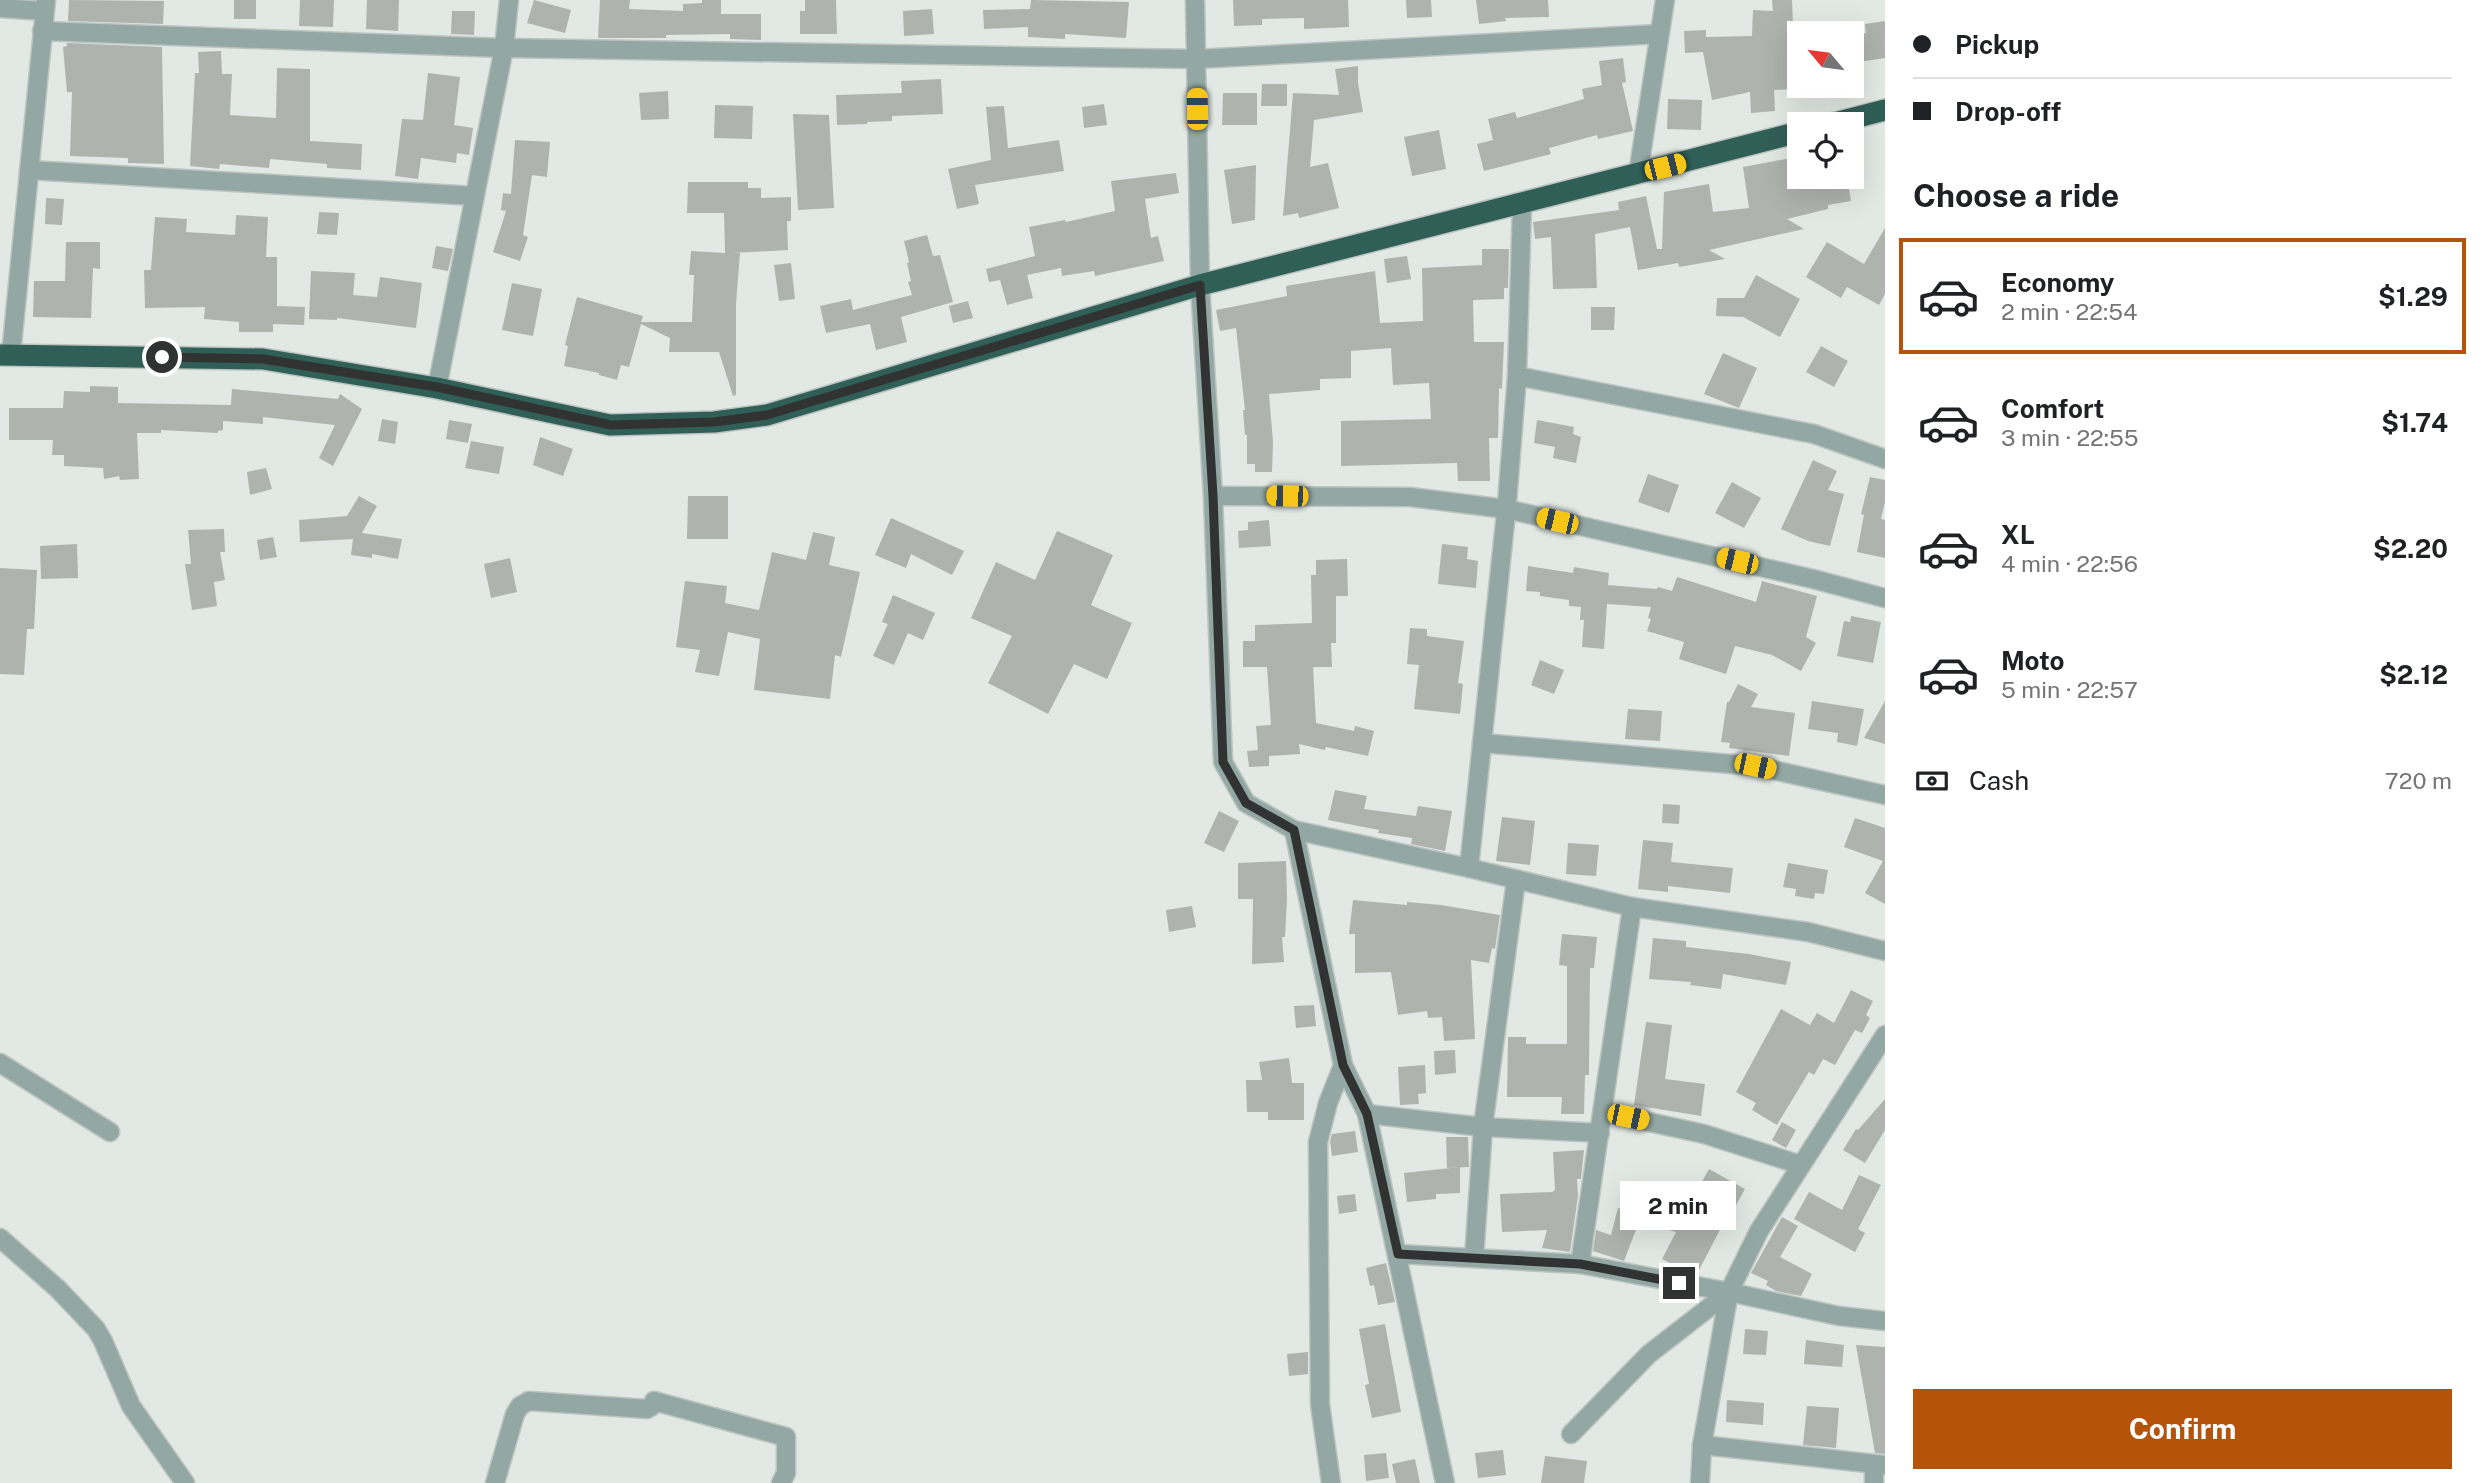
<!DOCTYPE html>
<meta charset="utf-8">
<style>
:root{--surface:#fff;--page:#f6f6f6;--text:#202124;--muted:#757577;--line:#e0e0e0;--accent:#b45309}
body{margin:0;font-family:"Public Sans",sans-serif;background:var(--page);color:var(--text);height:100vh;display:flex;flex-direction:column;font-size:26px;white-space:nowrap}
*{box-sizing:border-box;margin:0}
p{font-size:23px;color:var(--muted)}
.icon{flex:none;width:38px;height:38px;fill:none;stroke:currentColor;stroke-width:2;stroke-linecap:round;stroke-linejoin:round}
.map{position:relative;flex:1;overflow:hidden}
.details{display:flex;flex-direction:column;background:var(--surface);width:595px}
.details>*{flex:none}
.guide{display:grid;align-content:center;height:154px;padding:0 28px;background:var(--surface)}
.needle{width:46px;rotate:299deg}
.buttons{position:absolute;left:1787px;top:21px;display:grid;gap:14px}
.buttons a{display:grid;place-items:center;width:77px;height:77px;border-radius:0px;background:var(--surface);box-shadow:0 7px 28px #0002;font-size:35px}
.end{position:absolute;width:32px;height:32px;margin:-16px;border:9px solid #303332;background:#fff;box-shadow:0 0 0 4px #fff}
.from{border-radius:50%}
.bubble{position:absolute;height:49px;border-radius:0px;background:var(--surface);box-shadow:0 7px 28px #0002;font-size:23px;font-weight:700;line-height:49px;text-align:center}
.car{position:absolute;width:21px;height:42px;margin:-21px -10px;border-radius:9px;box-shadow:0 0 5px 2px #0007;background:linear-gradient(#f5c518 24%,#345 0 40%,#f5c518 0 76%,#345 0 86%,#f5c518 0)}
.guide b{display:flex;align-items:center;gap:24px;height:66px;font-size:26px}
.guide b+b{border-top:2px solid var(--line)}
.guide i{width:18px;height:18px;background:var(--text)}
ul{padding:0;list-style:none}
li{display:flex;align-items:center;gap:21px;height:116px;margin:0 14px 10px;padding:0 14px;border:4px solid transparent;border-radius:0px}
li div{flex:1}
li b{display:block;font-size:26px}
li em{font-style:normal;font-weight:700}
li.current{border-color:var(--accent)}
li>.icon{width:63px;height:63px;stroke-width:1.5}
h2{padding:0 28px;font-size:32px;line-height:84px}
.pay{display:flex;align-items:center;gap:18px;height:77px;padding:0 28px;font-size:26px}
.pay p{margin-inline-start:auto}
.cta{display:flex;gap:14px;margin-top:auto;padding:14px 28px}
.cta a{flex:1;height:80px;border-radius:0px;background:var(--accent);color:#fff;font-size:28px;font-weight:700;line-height:80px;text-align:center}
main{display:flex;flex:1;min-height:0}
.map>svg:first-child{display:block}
.building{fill:#aeb3ae}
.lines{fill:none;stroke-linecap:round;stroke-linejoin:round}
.minor-casing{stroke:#bec5c1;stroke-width:21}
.highway-casing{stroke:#bec5c1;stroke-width:24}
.minor{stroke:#93a8a4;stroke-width:18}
.highway{stroke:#305f58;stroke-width:21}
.route{stroke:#303332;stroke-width:9}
</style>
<main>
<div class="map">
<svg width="1885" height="1483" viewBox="0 0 1885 1483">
<rect width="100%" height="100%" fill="#e2e9e5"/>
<g class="building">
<polygon points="69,0 164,1 163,24 68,21"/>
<rect x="234" y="0" width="22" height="19"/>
<polygon points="300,0 334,0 333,27 299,26"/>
<polygon points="367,0 399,0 398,31 366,29"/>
<polygon points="534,0 571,10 565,33 527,23"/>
<polygon points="600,0 630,0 629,9 683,11 683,4 702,3 702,0 721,0 721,14 761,14 761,40 730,39 730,34 666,35 666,38 598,38"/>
<polygon points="805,0 836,0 837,34 800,34 800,11 805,11"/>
<polygon points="1031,0 1129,2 1126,38 1065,34 1065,39 1028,37 1028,27 984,29 983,10 1030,9"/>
<polygon points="1233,0 1348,0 1349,27 1304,29 1304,18 1262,19 1262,25 1234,26"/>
<polygon points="1406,0 1431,0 1432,17 1407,18"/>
<polygon points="1476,0 1548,0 1549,17 1505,18 1506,21 1479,24"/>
<polygon points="1772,0 1792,0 1796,89 1774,90 1775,111 1751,113 1750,92 1712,100 1703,52 1685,53 1684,31 1706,30 1706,37 1752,36 1753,10 1773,11"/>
<polygon points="932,9 934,34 904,36 903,11"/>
<polygon points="452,11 475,11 474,35 451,34"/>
<polygon points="1885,21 1885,58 1852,63 1852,36 1866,33 1865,24"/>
<polygon points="67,43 162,47 164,164 128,163 128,158 70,156 72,92 67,92 63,47 67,46"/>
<polygon points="221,51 222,74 232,74 230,115 276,118 277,68 310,69 310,141 362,144 361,170 327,168 327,164 270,159 269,168 220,164 219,169 190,166 195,73 199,73 198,52"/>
<polygon points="1623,58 1626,82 1622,83 1633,131 1598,139 1597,135 1549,148 1551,154 1484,171 1477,144 1493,140 1488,119 1515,112 1517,118 1584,99 1582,89 1602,85 1599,61"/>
<polygon points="1358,66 1358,83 1363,112 1314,120 1310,167 1328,163 1339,208 1299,218 1298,213 1283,216 1293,93 1339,95 1335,69"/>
<polygon points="428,73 460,77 454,125 473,128 469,155 457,153 456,163 421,158 418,179 395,176 402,119 423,120"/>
<polygon points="941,79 943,114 892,116 892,121 867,122 867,124 837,125 836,95 902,93 901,81"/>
<polygon points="1262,84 1287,84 1287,106 1261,106"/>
<polygon points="668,91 669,119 641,120 639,93"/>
<polygon points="1223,93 1257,93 1257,125 1222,125"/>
<polygon points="1668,99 1702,100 1701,130 1667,129"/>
<polygon points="1104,104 1107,125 1084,128 1082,107"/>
<polygon points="715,105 753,106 752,139 714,138"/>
<polygon points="1004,106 1008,148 1059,140 1064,171 975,185 979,204 957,209 948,169 991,160 986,107"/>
<polygon points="793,114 829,115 834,208 798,210"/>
<polygon points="1439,130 1446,169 1412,176 1404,137"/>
<polygon points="515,140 550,142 547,177 532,175 523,235 528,237 520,261 493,252 506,211 501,210 503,193 511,194"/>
<polygon points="1791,158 1795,177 1847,177 1851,201 1828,205 1828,209 1787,219 1804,229 1709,250 1725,259 1679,267 1678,263 1638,270 1630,227 1595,234 1597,288 1553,289 1551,237 1535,239 1533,222 1619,210 1618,202 1646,196 1657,249 1662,249 1664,192 1709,184 1713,212 1749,208 1743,167"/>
<polygon points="1256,165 1255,220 1232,224 1224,170"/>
<polygon points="1176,173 1179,193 1145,199 1151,238 1158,236 1164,261 1095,276 1094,271 1062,276 1061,268 1027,275 1033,298 1007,305 1000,280 989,282 986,269 1035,256 1029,227 1065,220 1066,222 1115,211 1111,181"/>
<polygon points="688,182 748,182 748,188 761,188 761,198 791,197 791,221 787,221 788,250 732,253 740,253 736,304 736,395 733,396 719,352 669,352 670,338 641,324 629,367 621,365 617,380 599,375 599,373 564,366 568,346 565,345 577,297 643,316 641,322 692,322 694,275 689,275 691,251 725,253 724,213 687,213"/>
<polygon points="46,198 64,199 62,225 45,224"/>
<polygon points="319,212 339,213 337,235 317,234"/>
<polygon points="236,215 268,217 266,257 277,257 277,306 305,307 304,325 273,324 273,332 239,332 239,322 204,319 205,307 145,308 144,270 151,270 155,217 187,219 186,232 235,235"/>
<polygon points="1885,228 1885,294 1879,305 1847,287 1841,298 1806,277 1827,242 1864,264"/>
<polygon points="927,235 933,256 940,255 953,302 901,317 907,342 876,350 870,324 826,333 820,306 851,299 853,310 912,295 908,282 911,281 907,263 909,262 904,241"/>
<polygon points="66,242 100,242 100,269 93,268 91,318 33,317 34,281 65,281"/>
<polygon points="436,246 453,249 448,271 432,268"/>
<polygon points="1482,249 1509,249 1508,288 1504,288 1504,299 1473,300 1474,342 1504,342 1502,389 1499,388 1498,438 1489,438 1490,481 1458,481 1457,463 1341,466 1341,421 1431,419 1429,383 1393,385 1391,348 1351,351 1351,378 1320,379 1320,390 1269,394 1273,442 1272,472 1255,472 1255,464 1247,464 1247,435 1245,435 1243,410 1245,410 1236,328 1220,331 1216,310 1287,296 1286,286 1375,271 1380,323 1423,321 1422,268 1482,265"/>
<polygon points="1407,256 1411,279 1387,283 1384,259"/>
<polygon points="791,263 795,299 779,301 774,265"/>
<polygon points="311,271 355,273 353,295 377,297 380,277 422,283 416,328 337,318 337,320 309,319"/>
<polygon points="1756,275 1800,299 1780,337 1743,317 1716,316 1717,298 1744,298"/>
<polygon points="512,283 542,289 533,336 502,330"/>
<polygon points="968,301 973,318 953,323 949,306"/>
<polygon points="1591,307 1615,307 1614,330 1591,330"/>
<polygon points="1821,346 1848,361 1834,387 1806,372"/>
<polygon points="1723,353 1757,368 1739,408 1704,394"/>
<polygon points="90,386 118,387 118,403 231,405 232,389 338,399 340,394 362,409 333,466 319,458 335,425 263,417 263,424 223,421 223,430 218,431 218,433 161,430 161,433 137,433 139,479 120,480 119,476 104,479 103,468 64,466 64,455 52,455 53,440 9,440 9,408 63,408 64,391 90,392"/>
<polygon points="382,419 398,422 395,444 378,441"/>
<polygon points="449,420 472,424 468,443 446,439"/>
<polygon points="1537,420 1574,427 1573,434 1581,437 1576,463 1553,458 1555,447 1534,443"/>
<polygon points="540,437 573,449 563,476 533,465"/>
<polygon points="471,441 504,447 499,474 465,468"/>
<polygon points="1813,460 1837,471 1828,490 1844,494 1830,546 1808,541 1781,529"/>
<polygon points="266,468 272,489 250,495 247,472"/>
<polygon points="1648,474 1679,485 1669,513 1638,502"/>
<polygon points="1870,477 1885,480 1885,502 1881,519 1885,520 1885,558 1857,552 1864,515 1861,514"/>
<polygon points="1732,482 1761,498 1744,528 1715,513"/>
<polygon points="359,496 377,506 362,533 402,539 398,559 372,554 372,558 351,555 353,539 300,542 299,520 347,516"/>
<polygon points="688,496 728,496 728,539 687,539"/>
<polygon points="891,518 964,551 952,575 911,554 906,568 875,555"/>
<polygon points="1269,520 1271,546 1239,548 1238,531 1248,530 1248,522"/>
<polygon points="224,529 225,552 220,552 225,580 214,582 217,606 192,610 185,564 191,564 188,530"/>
<polygon points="1057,531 1113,555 1091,605 1132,623 1107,679 1074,664 1048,714 988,683 1012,636 971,618 996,562 1035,580"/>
<polygon points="813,532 835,537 829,565 860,572 841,657 835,655 830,699 754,690 760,639 728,632 719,676 695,672 700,650 676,647 685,581 727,586 725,603 759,610 772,552 806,560"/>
<polygon points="273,537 277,557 260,560 257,540"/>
<polygon points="77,544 78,578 41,579 40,546"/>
<polygon points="1442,544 1468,547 1467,559 1478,561 1476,588 1438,584"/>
<polygon points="510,558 517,592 491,598 484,564"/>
<polygon points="1347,559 1348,596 1336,596 1336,643 1331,643 1332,667 1313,667 1316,723 1354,731 1355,726 1374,731 1368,756 1326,747 1325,750 1299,744 1300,754 1269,756 1269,766 1249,767 1247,751 1258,750 1256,726 1271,725 1267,667 1243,667 1243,641 1255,641 1255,625 1312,623 1311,575 1316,575 1316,560"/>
<polygon points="1528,566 1573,573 1574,567 1609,573 1608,585 1657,589 1658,587 1672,591 1677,577 1756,602 1762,581 1817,596 1806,637 1816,643 1801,671 1772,655 1735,646 1726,674 1679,659 1684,642 1647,631 1651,619 1648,618 1651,607 1607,604 1604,649 1582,647 1584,620 1580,620 1581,607 1569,606 1569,600 1540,596 1540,592 1526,591"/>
<polygon points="0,568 37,570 34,629 27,629 24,675 0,674"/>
<polygon points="893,595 935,613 923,640 908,633 894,665 873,656 888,624 882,622"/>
<polygon points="1851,616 1881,622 1873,663 1837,656 1844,621 1850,622"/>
<polygon points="1410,628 1427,629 1427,636 1464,641 1458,683 1463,684 1460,714 1414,709 1419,665 1407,664"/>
<polygon points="1540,660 1564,670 1554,694 1531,685"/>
<polygon points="1738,684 1758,694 1751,707 1795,713 1789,756 1729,748 1730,743 1721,742 1727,702 1729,702"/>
<polygon points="1812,701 1864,709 1857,746 1837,742 1838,733 1808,729"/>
<polygon points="1885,701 1885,744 1864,738"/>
<polygon points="1628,709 1662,711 1660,741 1625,739"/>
<polygon points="1335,790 1367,796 1364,809 1416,816 1418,806 1452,811 1445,851 1411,844 1412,838 1378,833 1379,830 1328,820"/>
<polygon points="1663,804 1680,805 1679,824 1662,823"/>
<polygon points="1219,811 1239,821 1224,852 1204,843"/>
<polygon points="1502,817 1535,821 1530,865 1496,861"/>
<polygon points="1855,818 1885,828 1885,904 1865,893 1883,861 1844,847"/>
<polygon points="1643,840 1673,843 1671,862 1733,868 1730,893 1668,886 1668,892 1638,889"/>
<polygon points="1568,843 1599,845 1596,876 1566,874"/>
<polygon points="1286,861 1287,898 1285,937 1282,937 1284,962 1252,964 1253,899 1238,899 1238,863"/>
<polygon points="1788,863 1828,870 1824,894 1815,893 1814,899 1795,896 1796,889 1783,887"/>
<polygon points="1353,900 1407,905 1407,902 1441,905 1500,915 1495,949 1492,948 1489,963 1471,960 1475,1039 1444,1041 1442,1017 1428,1018 1427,1011 1398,1015 1391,972 1355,973 1355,934 1349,934"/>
<polygon points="1192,906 1196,927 1169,932 1166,910"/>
<polygon points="1562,934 1597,937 1594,968 1590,968 1589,1075 1585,1075 1584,1114 1561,1114 1562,1097 1507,1097 1508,1037 1526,1037 1526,1044 1567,1044 1567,966 1559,965"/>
<polygon points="1653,938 1686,941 1686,947 1749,954 1791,962 1786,985 1723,974 1721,989 1690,985 1691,982 1649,979"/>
<polygon points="1851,990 1873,1001 1866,1015 1870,1018 1862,1033 1855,1030 1835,1065 1823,1059 1814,1075 1809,1072 1777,1125 1752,1110 1756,1103 1736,1092 1781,1009 1810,1025 1817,1013 1834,1023"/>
<polygon points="1314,1005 1316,1026 1296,1028 1294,1006"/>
<polygon points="1646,1022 1672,1025 1665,1079 1705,1084 1701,1116 1634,1105"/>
<polygon points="1455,1050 1456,1073 1435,1075 1434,1051"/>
<polygon points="1289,1058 1292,1083 1304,1083 1304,1120 1268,1120 1268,1112 1247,1112 1246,1080 1262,1080 1259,1062"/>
<polygon points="1425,1065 1426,1093 1418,1094 1419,1104 1400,1105 1398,1067"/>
<polygon points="1885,1099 1885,1130 1865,1163 1843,1150 1856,1129 1858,1130"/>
<polygon points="1782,1122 1796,1130 1786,1148 1772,1140"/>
<polygon points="1355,1131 1358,1152 1332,1156 1330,1141 1332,1134"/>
<polygon points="1446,1137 1468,1137 1469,1167 1447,1168"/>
<polygon points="1584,1150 1581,1179 1577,1179 1578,1196 1570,1252 1542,1248 1547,1230 1502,1232 1500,1194 1552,1192 1555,1190 1553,1152"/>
<polygon points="1460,1167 1460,1193 1436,1194 1436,1199 1407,1202 1404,1173"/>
<polygon points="1709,1169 1745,1189 1726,1223 1724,1222 1697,1274 1688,1273 1662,1259 1676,1232 1639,1222 1624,1261 1593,1251 1596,1230 1611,1235 1618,1208 1634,1212 1636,1202 1684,1214"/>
<polygon points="1859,1175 1881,1185 1858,1229 1865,1233 1855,1252 1794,1219 1809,1192 1842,1210"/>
<polygon points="1355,1194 1357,1211 1339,1214 1337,1196"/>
<polygon points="1782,1217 1798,1226 1780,1257 1812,1274 1801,1296 1776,1291 1766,1285 1768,1281 1751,1273"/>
<polygon points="1386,1263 1395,1302 1378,1305 1374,1285 1370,1286 1366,1268"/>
<polygon points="1385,1324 1401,1412 1372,1418 1365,1385 1369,1384 1359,1329"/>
<polygon points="1745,1329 1768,1331 1766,1355 1743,1354"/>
<polygon points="1806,1340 1844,1345 1842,1367 1804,1364"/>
<polygon points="1856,1345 1885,1347 1885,1454 1875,1453"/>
<polygon points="1308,1352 1308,1374 1289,1376 1287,1354"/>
<polygon points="1727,1400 1764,1403 1763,1425 1726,1422"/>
<polygon points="1807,1406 1839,1408 1836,1448 1803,1445"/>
<polygon points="1503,1450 1506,1475 1478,1478 1475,1453"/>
<polygon points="1386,1453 1389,1478 1366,1481 1364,1455"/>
<polygon points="1545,1456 1587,1461 1584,1483 1541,1483"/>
<polygon points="1415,1459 1420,1483 1396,1483 1392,1464"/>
</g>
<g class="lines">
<g class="minor-casing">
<g id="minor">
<polyline points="1195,0 1200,285 1213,496 1223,762 1246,803 1294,830 1469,868 1632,907 1808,932 1885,951"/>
<polyline points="0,8 44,11"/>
<polyline points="42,31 504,48 1196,59 1659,34"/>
<polyline points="29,170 475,196"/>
<polyline points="1638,174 1665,0"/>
<polyline points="11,355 46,0"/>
<polyline points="1517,376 1814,434 1885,459"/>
<polyline points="437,388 504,48 509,0"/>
<polyline points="1213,496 1410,497 1506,509 1813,579 1885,598"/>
<polyline points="1482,743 1755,766 1885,795"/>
<polyline points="1294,830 1343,1065 1367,1114 1445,1483"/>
<polyline points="1469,868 1507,503 1517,376 1522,204"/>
<polyline points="0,1063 110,1132"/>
<polyline points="1603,1112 1704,1134 1801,1165"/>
<polyline points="1367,1114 1483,1127 1600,1133"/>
<polyline points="0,1238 58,1289 96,1329 103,1341 131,1406 185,1483"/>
<polyline points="1398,1254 1580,1264 1729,1292 1649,1354 1571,1434"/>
<polyline points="1474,1258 1483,1127 1516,880"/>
<polyline points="1580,1264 1632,907"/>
<polyline points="1729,1292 1839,1316 1885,1321"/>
<polyline points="1702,1445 1885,1465"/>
<polyline points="1874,1464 1874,1483"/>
<polyline points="495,1483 515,1414 520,1406 529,1401 647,1409 652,1406 654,1401 786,1437 786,1473 781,1483"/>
<polyline points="1331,1483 1320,1404 1318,1142 1328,1103 1343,1065"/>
<polyline points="1700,1483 1702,1445 1729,1292 1759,1231 1885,1035"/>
</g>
</g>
<g class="highway-casing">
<g id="highway">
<polyline points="1831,124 1885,110"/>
<polyline points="0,355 263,359 437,388 610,425 714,422 767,415 1200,285 1799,132"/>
</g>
</g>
<use href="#minor" class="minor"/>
<use href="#highway" class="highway"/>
</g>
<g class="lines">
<polyline class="route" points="162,357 263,359 437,387 611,425 714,422 767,415 1200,285 1213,496 1223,762 1246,803 1294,830 1343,1065 1367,1114 1398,1254 1580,1264 1679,1283"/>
</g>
</svg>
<div class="buttons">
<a><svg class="needle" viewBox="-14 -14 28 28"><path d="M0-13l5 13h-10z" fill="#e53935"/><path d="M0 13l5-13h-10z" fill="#757577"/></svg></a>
<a><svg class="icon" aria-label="locate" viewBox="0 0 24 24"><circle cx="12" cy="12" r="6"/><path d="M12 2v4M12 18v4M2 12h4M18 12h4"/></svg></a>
</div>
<i class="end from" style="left:162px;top:357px"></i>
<i class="end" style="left:1679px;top:1283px"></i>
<div class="bubble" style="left:1620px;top:1181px;width:116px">2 min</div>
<i class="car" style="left:1197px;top:109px;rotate:359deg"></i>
<i class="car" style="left:1665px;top:167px;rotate:76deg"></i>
<i class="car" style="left:1287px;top:496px;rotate:271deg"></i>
<i class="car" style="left:1557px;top:521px;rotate:283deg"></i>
<i class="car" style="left:1737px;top:561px;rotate:283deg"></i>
<i class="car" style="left:1755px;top:766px;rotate:102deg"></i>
<i class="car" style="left:1628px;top:1117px;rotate:102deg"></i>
</div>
<section class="details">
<div class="guide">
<b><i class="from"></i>Pickup</b>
<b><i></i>Drop-off</b>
</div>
<h2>Choose a ride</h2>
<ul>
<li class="current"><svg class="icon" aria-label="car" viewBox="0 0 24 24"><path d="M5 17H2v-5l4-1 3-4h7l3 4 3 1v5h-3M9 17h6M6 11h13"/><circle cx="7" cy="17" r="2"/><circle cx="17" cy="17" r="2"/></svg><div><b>Economy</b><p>2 min · 22:54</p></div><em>$1.29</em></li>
<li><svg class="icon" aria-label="car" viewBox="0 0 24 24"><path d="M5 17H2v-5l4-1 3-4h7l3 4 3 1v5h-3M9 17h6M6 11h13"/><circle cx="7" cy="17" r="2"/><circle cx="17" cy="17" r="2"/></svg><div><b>Comfort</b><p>3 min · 22:55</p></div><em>$1.74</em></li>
<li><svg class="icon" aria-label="car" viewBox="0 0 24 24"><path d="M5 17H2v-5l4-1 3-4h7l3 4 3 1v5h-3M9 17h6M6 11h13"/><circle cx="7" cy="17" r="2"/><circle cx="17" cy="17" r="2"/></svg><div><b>XL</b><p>4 min · 22:56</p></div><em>$2.20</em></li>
<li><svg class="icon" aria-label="car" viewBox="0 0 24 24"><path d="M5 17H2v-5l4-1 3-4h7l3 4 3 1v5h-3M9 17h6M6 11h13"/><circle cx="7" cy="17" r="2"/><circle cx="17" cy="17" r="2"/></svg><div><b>Moto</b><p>5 min · 22:57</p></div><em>$2.12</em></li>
</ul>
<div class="pay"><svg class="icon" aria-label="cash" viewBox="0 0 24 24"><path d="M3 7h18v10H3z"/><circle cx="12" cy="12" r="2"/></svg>Cash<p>720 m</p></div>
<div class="cta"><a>Confirm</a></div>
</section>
</main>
